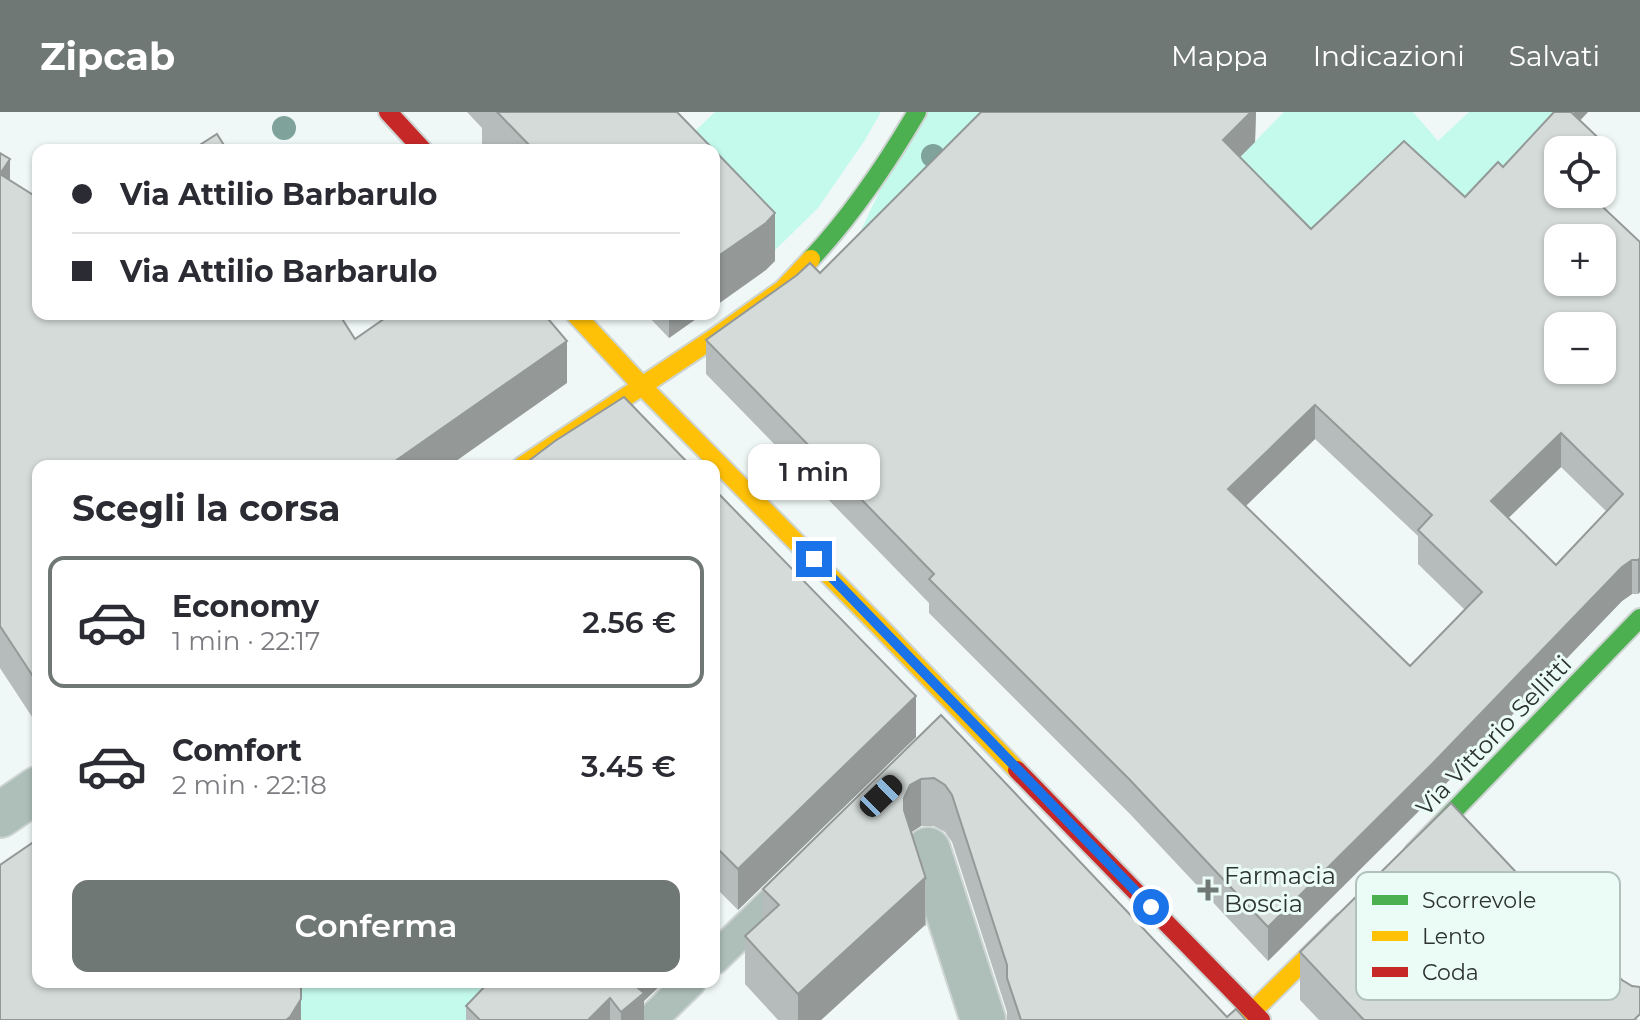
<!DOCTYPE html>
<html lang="it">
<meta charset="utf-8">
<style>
:root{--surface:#fff;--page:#f2f2f3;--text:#2b2b33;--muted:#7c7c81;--line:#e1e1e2;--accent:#707876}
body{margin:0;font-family:Montserrat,sans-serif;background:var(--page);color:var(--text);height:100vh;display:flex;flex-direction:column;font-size:30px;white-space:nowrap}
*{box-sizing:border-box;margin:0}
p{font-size:26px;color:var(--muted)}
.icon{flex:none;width:44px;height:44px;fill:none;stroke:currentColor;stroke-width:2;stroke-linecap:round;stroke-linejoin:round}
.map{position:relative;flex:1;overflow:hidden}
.sheet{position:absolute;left:32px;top:348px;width:688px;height:528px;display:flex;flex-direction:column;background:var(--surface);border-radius:16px;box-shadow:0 2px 6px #0004}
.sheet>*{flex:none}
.top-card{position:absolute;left:32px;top:32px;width:688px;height:176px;border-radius:16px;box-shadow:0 2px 6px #0004;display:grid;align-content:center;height:176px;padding:0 40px;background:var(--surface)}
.fabs{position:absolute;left:1544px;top:24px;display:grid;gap:16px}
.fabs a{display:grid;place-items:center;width:72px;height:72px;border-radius:16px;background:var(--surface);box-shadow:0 2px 6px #0004;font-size:40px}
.end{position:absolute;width:36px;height:36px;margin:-18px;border:10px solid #1a73e8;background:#fff;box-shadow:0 0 0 4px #fff}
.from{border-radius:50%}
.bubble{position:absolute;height:56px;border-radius:16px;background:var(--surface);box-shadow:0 2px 6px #0004;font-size:26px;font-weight:600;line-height:56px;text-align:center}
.car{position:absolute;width:24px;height:48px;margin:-24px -12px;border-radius:10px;box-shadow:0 0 6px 2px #0007;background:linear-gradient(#222 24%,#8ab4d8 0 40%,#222 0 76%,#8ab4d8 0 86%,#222 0)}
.top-card b{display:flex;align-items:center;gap:28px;height:76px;font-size:30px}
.top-card b+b{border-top:2px solid var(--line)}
.top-card i{width:20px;height:20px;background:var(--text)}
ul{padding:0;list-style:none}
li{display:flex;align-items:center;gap:24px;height:132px;margin:0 16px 12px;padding:0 24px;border:4px solid transparent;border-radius:16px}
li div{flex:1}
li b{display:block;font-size:30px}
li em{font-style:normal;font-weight:600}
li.on{border-color:var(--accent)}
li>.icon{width:72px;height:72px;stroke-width:1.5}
h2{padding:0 40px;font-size:36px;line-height:96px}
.action{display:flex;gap:16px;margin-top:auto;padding:16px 40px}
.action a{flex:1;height:92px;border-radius:16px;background:var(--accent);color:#fff;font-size:32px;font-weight:600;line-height:92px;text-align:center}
header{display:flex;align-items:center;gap:48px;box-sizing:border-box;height:112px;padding:0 40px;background:var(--accent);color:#fff}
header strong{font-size:38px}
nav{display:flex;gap:44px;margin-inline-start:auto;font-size:28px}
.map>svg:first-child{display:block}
.green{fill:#c3faec}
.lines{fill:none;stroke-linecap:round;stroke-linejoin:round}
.lane-casing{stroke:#cdd4d2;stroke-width:34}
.street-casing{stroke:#cdd4d2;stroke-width:48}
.fast-casing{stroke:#cdd4d2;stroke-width:22}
.slow-casing{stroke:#cdd4d2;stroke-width:22}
.jam-casing{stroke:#cdd4d2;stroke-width:22}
.lane{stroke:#aebfba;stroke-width:30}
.street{stroke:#aebfba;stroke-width:44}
.fast{stroke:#4caf50;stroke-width:18}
.slow{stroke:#ffc107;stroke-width:18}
.jam{stroke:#c62828;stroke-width:18}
.tree{fill:#7fa29a}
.wall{fill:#b6bcbb;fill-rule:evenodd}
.shaded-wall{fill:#949998}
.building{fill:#d4dbd9;stroke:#949998;stroke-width:2;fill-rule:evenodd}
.route{stroke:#1a73e8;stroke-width:10}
.poi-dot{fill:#707876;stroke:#ebfcf7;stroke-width:3}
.labels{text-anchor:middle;stroke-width:6;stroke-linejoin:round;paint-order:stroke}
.street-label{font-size:24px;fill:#2c3331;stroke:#ebfcf7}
.poi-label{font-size:24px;fill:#2c3331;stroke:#ebfcf7;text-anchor:start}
.key{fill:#ebfcf7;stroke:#b2c0bc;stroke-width:2}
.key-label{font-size:22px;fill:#2c3331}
</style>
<header>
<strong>Zipcab</strong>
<nav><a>Mappa</a><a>Indicazioni</a><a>Salvati</a></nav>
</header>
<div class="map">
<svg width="1640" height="908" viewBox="0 0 1640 908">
<rect width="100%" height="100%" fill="#eff8f6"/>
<g class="green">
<polygon points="715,0 881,0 865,28 818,96 770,143 714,86 714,38 675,38"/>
<polygon points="917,0 1015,0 830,184"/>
<polygon points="1284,0 1413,0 1438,29 1469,0 1587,0 1503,88 1314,156 1223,62"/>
<polygon points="276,870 509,870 470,908 300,908"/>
</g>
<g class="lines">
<g class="lane-casing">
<g id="lane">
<polyline points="714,847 793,770"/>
<polyline points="651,908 690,870"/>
</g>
</g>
<g class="street-casing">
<g id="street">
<polyline points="0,703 38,677"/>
<polyline points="928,738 983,908"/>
</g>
</g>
<g class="fast-casing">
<g id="fast">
<path d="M 811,147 C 852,103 886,53 917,0"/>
<polyline points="1414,740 1640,506"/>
</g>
</g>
<g class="slow-casing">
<g id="slow">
<polyline points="575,202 642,274 879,514 1017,658"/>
<polyline points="522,354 714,226 783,177 811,147"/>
<polyline points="1244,908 1342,811"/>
</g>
</g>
<g class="jam-casing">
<g id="jam">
<polyline points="388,0 423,38"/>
<polyline points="1017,658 1261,908"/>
</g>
</g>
<use href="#lane" class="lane"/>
<use href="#street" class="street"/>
<use href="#fast" class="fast"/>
<use href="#slow" class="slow"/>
<use href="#jam" class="jam"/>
</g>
<g class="tree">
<circle cx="284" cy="16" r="12"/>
<circle cx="933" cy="44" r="12"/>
</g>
<g class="wall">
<polygon points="467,0 677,0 714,38 488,38 482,32 482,16"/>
<path d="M 981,0 L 1256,0 L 1255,30 L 1240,45 L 1311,117 L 1404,29 L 1465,85 L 1498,50 L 1503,55 L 1554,0 L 1588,0 L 1580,9 L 1608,35 L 1608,69 L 1602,76 L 1602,38 L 1558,38 L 1558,82 L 1596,82 L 1593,86 L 1640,130 L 1640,480 L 1638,482 L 1632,482 L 1622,489 L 1433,685 L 1268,849 L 1130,702 L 929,501 L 929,491 L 706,262 L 706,228 L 797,163 L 810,151 L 820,161 ZM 1558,126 L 1602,126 L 1602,170 L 1558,170 ZM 1558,214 L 1602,214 L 1602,258 L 1558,258 ZM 1315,327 L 1418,424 L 1418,452 L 1465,498 L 1410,554 L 1246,394 ZM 1561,355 L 1607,400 L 1556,453 L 1508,406 Z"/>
<polygon points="0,41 10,68 38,202 355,227 567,271 38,354 38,614 0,556"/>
<polygon points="646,202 703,202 669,226"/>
<polygon points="714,377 916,625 738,798 714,774"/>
<polygon points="941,603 1227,905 1246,908 1007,908 1007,900 952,730 945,720 934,714 921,714 911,720 926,767 926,815 925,813 821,908 778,908 745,872 745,824 763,808 763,777"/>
<polygon points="1300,840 1640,908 1319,908 1300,888"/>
<polygon points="489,870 664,870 644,889 644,908 466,908 466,894"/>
</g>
<g class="shaded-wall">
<polygon points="1241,0 1256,0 1255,30 1223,62 1223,28"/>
<polygon points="1574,0 1588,0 1574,14"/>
<polygon points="1608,35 1608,69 1602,76 1602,42"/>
<polygon points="10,47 10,89 0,62"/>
<polygon points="775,101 775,149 766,158 714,195 714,147"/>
<polygon points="669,202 703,202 669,226"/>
<polygon points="567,229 567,271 449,354 388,354"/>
<polygon points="1315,293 1315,327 1228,411 1228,377"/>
<polygon points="1561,321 1561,355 1491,423 1491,389"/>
<polygon points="1640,446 1640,480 1638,482 1638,448"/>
<polygon points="1632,448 1632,482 1622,489 1433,685 1268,849 1268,815 1622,455"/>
<polygon points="916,584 916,625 738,798 738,757"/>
<polygon points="921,667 921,714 910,721 904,734 904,686 910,673"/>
<polygon points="925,766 925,813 821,908 798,908 798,882"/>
<polygon points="301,870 301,908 286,908"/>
<polygon points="634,870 664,870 644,889 644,908 621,908 621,900"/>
<polygon points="610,886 610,908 588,908"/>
</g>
<g class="building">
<polygon points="497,0 677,0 714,38 534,38"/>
<path d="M 981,0 L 1251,0 L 1223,28 L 1311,117 L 1404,29 L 1465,85 L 1498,50 L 1503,55 L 1554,0 L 1571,0 L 1608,35 L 1602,42 L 1602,38 L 1558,38 L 1558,82 L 1589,82 L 1640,130 L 1640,446 L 1638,448 L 1632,448 L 1622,455 L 1433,651 L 1268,815 L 1130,668 L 929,467 L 934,462 L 706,228 L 797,163 L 810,151 L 820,161 ZM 1558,126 L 1602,126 L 1602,170 L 1558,170 ZM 1558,214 L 1602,214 L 1602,258 L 1558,258 ZM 1315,293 L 1432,403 L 1418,418 L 1482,480 L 1410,554 L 1228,377 ZM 1561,321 L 1623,382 L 1556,453 L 1491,389 Z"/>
<polygon points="217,22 227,38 192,38"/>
<polygon points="714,38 775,101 766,111 714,147"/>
<polygon points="0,41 10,47 0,62"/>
<polygon points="0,62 38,86 38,202 339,202 355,227 391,202 544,202 567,229 388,354 38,354 38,572 0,514"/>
<polygon points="624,285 691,354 522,354 555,329"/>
<polygon points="714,377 916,584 738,757 714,733"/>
<polygon points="941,603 1227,905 1236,897 1246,908 1021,908 1007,866 1007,853 952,683 945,673 934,666 921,667 910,673 904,686 904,698 926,767 925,766 798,882 745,824 779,793 763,777"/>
<polygon points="1451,691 1561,808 1562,807 1622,868 1632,874 1640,875 1640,902 1634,908 1364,908 1300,840"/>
<polygon points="38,727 38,870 301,870 301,887 290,905 286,908 0,908 0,753"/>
<polygon points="489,870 634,870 638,876 644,881 621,900 610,886 588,908 480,908 466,894"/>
</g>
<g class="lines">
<polyline class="route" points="814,447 1151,795"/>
</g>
<path class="poi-dot" d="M1204 766h8v8h8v8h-8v8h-8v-8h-8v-8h8z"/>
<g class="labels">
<g class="street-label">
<text transform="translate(1494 624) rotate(-46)" y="8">Via Vittorio Sellitti</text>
</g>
<g class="poi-label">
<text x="1224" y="772">Farmacia<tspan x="1224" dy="28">Boscia</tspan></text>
</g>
</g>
<rect x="1356" y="760" width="264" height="128" rx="12" class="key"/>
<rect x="1372" y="783" width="36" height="10" fill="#4caf50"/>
<rect x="1372" y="819" width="36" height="10" fill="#ffc107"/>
<rect x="1372" y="855" width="36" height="10" fill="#c62828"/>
<g class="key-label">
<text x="1422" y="796">Scorrevole</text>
<text x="1422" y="832">Lento</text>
<text x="1422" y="868">Coda</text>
</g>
</svg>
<div class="fabs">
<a><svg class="icon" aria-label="locate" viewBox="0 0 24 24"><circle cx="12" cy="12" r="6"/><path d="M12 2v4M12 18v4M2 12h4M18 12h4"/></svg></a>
<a>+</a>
<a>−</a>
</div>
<i class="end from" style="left:1151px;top:795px"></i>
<i class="end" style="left:814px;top:447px"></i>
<div class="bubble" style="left:748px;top:332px;width:132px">1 min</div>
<i class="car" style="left:881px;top:684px;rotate:46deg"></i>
<div class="top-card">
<b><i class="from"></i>Via Attilio Barbarulo</b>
<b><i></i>Via Attilio Barbarulo</b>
</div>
<section class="sheet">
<h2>Scegli la corsa</h2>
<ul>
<li class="on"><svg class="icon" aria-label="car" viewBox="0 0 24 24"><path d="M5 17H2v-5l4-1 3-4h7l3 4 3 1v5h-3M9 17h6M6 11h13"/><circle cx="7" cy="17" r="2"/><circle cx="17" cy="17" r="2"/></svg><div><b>Economy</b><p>1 min · 22:17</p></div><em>2.56 €</em></li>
<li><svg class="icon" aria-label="car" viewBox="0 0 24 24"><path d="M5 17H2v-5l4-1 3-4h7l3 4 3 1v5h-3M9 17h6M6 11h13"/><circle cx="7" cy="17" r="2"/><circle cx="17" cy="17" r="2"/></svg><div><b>Comfort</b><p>2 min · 22:18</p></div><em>3.45 €</em></li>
</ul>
<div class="action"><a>Conferma</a></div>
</section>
</div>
